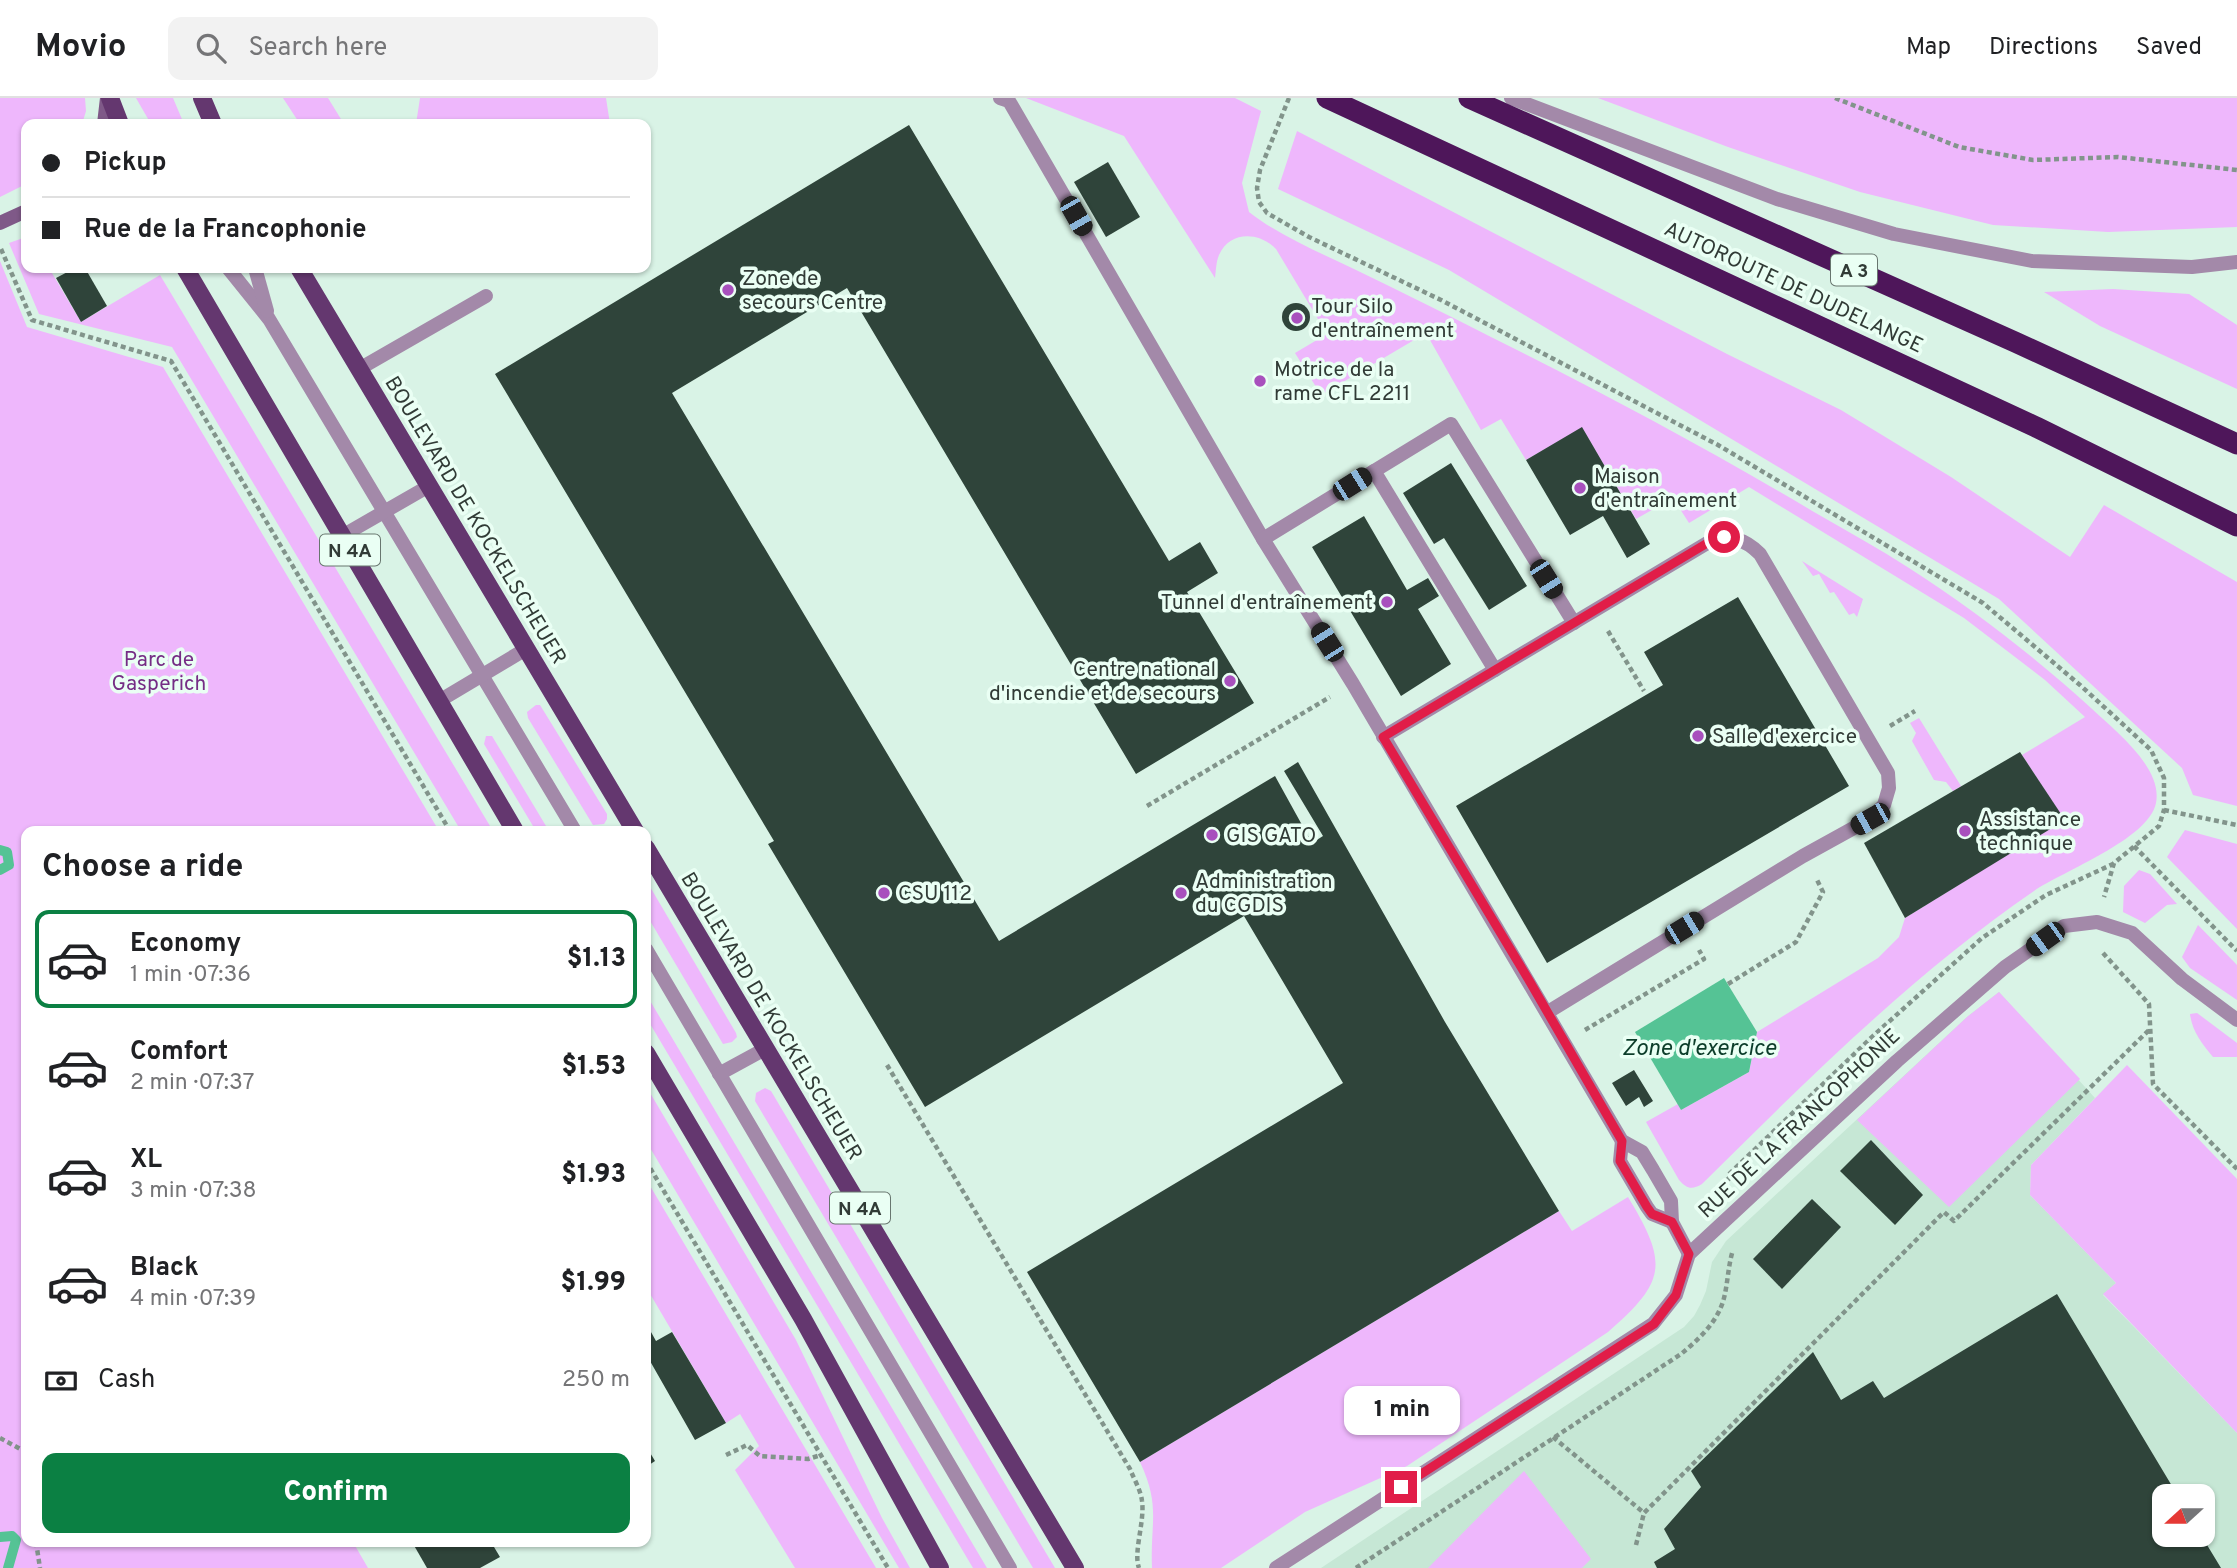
<!DOCTYPE html>
<meta charset="utf-8">
<style>
:root{--surface:#fff;--page:#f2f2f2;--text:#202124;--muted:#757577;--line:#e0e0e0;--accent:#0b8043}
body{margin:0;font-family:Overpass,sans-serif;background:var(--page);color:var(--text);height:100vh;display:flex;flex-direction:column;font-size:26px;white-space:nowrap}
*{box-sizing:border-box;margin:0}
p{font-size:23px;color:var(--muted)}
.icon{flex:none;width:38px;height:38px;fill:none;stroke:currentColor;stroke-width:2;stroke-linecap:round;stroke-linejoin:round}
.map{position:relative;flex:1;overflow:hidden}
.drawer{position:absolute;left:21px;top:728px;width:630px;height:721px;display:flex;flex-direction:column;background:var(--surface);border-radius:14px;box-shadow:0 2px 5px #0004}
.drawer>*{flex:none}
.guide{position:absolute;left:21px;top:21px;width:630px;height:154px;border-radius:14px;box-shadow:0 2px 5px #0004;display:grid;align-content:center;height:154px;padding:0 21px;background:var(--surface)}
.needle{width:46px;rotate:249deg}
.controls{position:absolute;left:2152px;top:1386px;display:grid;gap:14px}
.controls a{display:grid;place-items:center;width:63px;height:63px;border-radius:14px;background:var(--surface);box-shadow:0 2px 5px #0004;font-size:35px}
.end{position:absolute;width:32px;height:32px;margin:-16px;border:9px solid #e11d48;background:#fff;box-shadow:0 0 0 4px #fff}
.from{border-radius:50%}
.bubble{position:absolute;height:49px;border-radius:14px;background:var(--surface);box-shadow:0 2px 5px #0004;font-size:23px;font-weight:800;line-height:49px;text-align:center}
.car{position:absolute;width:21px;height:42px;margin:-21px -10px;border-radius:9px;box-shadow:0 0 5px 2px #0007;background:linear-gradient(#222 24%,#8ab4d8 0 40%,#222 0 76%,#8ab4d8 0 86%,#222 0)}
.guide b{display:flex;align-items:center;gap:24px;height:66px;font-size:26px}
.guide b+b{border-top:2px solid var(--line)}
.guide i{width:18px;height:18px;background:var(--text)}
ul{padding:0;list-style:none}
li{display:flex;align-items:center;gap:21px;height:98px;margin:0 14px 10px;padding:0 7px;border:4px solid transparent;border-radius:14px}
li div{flex:1}
li b{display:block;font-size:26px}
li em{font-style:normal;font-weight:800}
li.active{border-color:var(--accent)}
li>.icon{width:63px;height:63px;stroke-width:1.5}
h2{padding:0 21px;font-size:32px;line-height:84px}
.pay{display:flex;align-items:center;gap:18px;height:77px;padding:0 21px;font-size:26px}
.pay p{margin-inline-start:auto}
.cta{display:flex;gap:14px;margin-top:auto;padding:14px 21px}
.cta a{flex:1;height:80px;border-radius:14px;background:var(--accent);color:#fff;font-size:28px;font-weight:800;line-height:80px;text-align:center}
header{display:flex;align-items:center;gap:42px;box-sizing:border-box;height:98px;padding:0 35px;background:var(--surface);border-bottom:2px solid var(--line)}
header strong{font-size:33px}
nav{display:flex;gap:38px;margin-inline-start:auto;font-size:24px}
.search{width:490px;height:63px;background:var(--page);display:flex;align-items:center;gap:18px;box-sizing:border-box;padding:0 24px;border-radius:14px;color:var(--muted);font-size:26px}
.map>svg:first-child{display:block}
.built{fill:#c6e7d5;fill-rule:evenodd}
.green{fill:#eeb7fc}
.water{fill:#55c395}
.lines{fill:none;stroke-linecap:round;stroke-linejoin:round}
.stream{stroke:#55c395;stroke-width:10}
.building{fill:#2f443a}
.path{stroke:#82948b;stroke-width:4.5;stroke-dasharray:5 3.5;stroke-linecap:butt}
.lane{stroke:#a389a9;stroke-width:14}
.secondary{stroke:#7f5988;stroke-width:14}
.primary{stroke:#64376f;stroke-width:18}
.highway{stroke:#4e165a;stroke-width:21}
.route{stroke:#e11d48;stroke-width:9}
.poi-dot{fill:#a850bd;stroke:#eafff4;stroke-width:2.5}
.labels{text-anchor:middle;stroke-width:7;stroke-linejoin:round;paint-order:stroke}
.shield{fill:#eafff4;stroke:#68766f;stroke-width:2}
.shield-label{font-size:19px;font-weight:bold;fill:#313b36}
.poi-label{font-size:21px;fill:#313b36;stroke:#eafff4;text-anchor:start}
.street-label{font-size:21px;fill:#313b36;stroke:#eafff4}
.park-label{font-size:21px;fill:#752d85;stroke:#eafff4}
.water-label{font-size:23px;font-style:italic;fill:#0c3d2a;stroke:#eafff4}
</style>
<header>
<strong>Movio</strong>
<div class="search"><svg class="icon" aria-label="search" viewBox="0 0 24 24"><circle cx="10" cy="10" r="6"/><path d="M15 15l6 6"/></svg>Search here</div>
<nav><a>Map</a><a>Directions</a><a>Saved</a></nav>
</header>
<div class="map">
<svg width="2237" height="1470" viewBox="0 0 2237 1470">
<rect width="100%" height="100%" fill="#d9f3e6"/>
<path class="built" d="M 1999,894 L 2095,1000 L 2031,1067 L 2030,1097 L 2116,1185 L 2103,1197 L 2237,1335 L 2237,1470 L 1321,1470 L 1684,1229 L 1694,1218 L 1700,1207 L 1706,1193 L 1712,1164 L 1726,1143 L 1967,919 ZM 2165,1398 L 2203,1398 L 2203,1437 L 2165,1437 Z"/>
<g class="green">
<polygon points="0,0 85,0 86,13 82,26 26,26 26,86 0,99"/>
<polygon points="136,0 173,0 184,26 151,26"/>
<polygon points="283,0 328,0 344,26 300,26"/>
<polygon points="420,0 606,0 610,26 416,26"/>
<path d="M 1026,0 L 1235,0 L 1261,13 L 1242,85 L 1249,114 C 1281,139 1319,154 1354,171 C 1400,193 1446,216 1491,239 C 1601,294 1708,351 1814,414 C 1845,432 1878,450 1909,470 C 1973,511 2035,559 2091,610 C 2114,632 2163,669 2156,705 C 2149,741 2063,773 2034,793 C 1913,876 1806,983 1702,1086 C 1692,1092 1687,1091 1679,1082 L 1646,1024 L 1678,1006 L 1681,1012 L 1749,974 L 1757,934 L 1878,860 L 1899,839 L 1905,820 L 2064,722 L 2022,657 L 2085,619 L 2045,582 L 1964,520 L 1749,389 L 1689,425 L 1673,400 L 1636,421 L 1582,330 L 1526,362 L 1501,321 L 1481,332 L 1426,235 L 1321,297 L 1295,255 L 1327,236 L 1276,151 C 1260,134 1230,132 1219,157 C 1216,164 1216,173 1215,180 L 1124,38 Z"/>
<polygon points="1598,0 2237,0 2237,129 2108,134 1993,127 1860,94 1728,49"/>
<polygon points="1297,33 1727,256 1841,312 1951,379 2070,459 2104,407 2237,484 2237,708 2193,697 2182,670 1999,501 1449,172 1278,91"/>
<polygon points="26,139 26,170 49,170 81,224 160,177 493,733 461,733 172,249 39,216 9,145"/>
<polygon points="0,163 27,229 163,269 439,733 26,733 26,1444 353,1444 368,1470 0,1470"/>
<polygon points="2113,191 2189,196 2237,227 2237,291 2100,228 2044,194"/>
<polygon points="1802,463 1863,501 1857,519 1854,515 1849,517 1834,494 1830,495 1819,476 1813,478"/>
<polygon points="536,607 540,607 607,716 607,721 604,726 593,727 528,620 527,614"/>
<polygon points="1919,620 1961,688 1953,693 1946,684 1934,682 1912,643 1916,635 1910,625"/>
<polygon points="486,638 492,638 549,733 536,733 484,646"/>
<polygon points="2185,732 2237,746 2237,831 2167,759"/>
<polygon points="2139,772 2150,776 2177,806 2167,807 2145,825 2123,814 2124,788"/>
<polygon points="646,782 736,935 737,939 732,944 723,946 646,816"/>
<polygon points="2198,827 2237,867 2237,902 2190,870 2182,859"/>
<polygon points="1999,894 2080,981 1949,1109 1857,1022 1967,919"/>
<polygon points="646,896 987,1470 973,1470 646,919"/>
<path d="M 2197,915 L 2237,945 L 2237,959 L 2213,959 C 2202,946 2192,933 2190,916 Z"/>
<polygon points="2127,967 2237,1081 2237,1335 2103,1196 2116,1185 2030,1097 2031,1067"/>
<polygon points="646,988 796,1242 882,1420 910,1470 899,1470 646,1043"/>
<polygon points="765,990 771,993 1055,1470 1033,1470 755,1003 756,995"/>
<polygon points="646,1081 876,1470 795,1470 735,1372 759,1348 740,1316 726,1325 646,1189"/>
<path d="M 1628,1099 C 1668,1165 1667,1183 1608,1234 L 1407,1368 L 1305,1414 L 1221,1470 L 1152,1470 C 1150,1424 1161,1409 1140,1364 L 1559,1113 L 1572,1133 Z"/>
<polygon points="1524,1373 1591,1461 1582,1470 1428,1470"/>
</g>
<polygon class="water" points="1724,880 1757,934 1749,974 1681,1012 1635,934"/>
<g class="lines">
<g class="stream">
<polyline points="0,752 7,754 9,767 0,772"/>
<polyline points="0,1439 12,1438 16,1442 8,1470"/>
</g>
</g>
<g class="building">
<polygon points="909,27 1169,463 1200,444 1218,475 1187,494 1254,605 1136,676 847,190 672,295 999,843 1275,678 1312,745 1323,738 1284,673 1298,664 1445,924 1559,1113 1140,1364 1027,1174 1343,985 1244,818 925,1009 768,746 774,743 495,276"/>
<polygon points="1108,64 1140,119 1106,139 1074,84"/>
<polygon points="75,170 85,170 107,208 81,224 56,180"/>
<circle cx="1296" cy="219" r="14"/>
<polygon points="1582,329 1650,446 1627,460 1603,418 1570,437 1526,362"/>
<polygon points="1451,365 1527,488 1489,512 1444,440 1434,446 1403,395"/>
<polygon points="1364,418 1407,492 1428,480 1439,498 1418,511 1451,566 1401,598 1312,449"/>
<polygon points="1738,499 1849,688 1547,865 1456,708 1663,587 1644,554"/>
<polygon points="2020,654 2065,722 1905,820 1864,745"/>
<polygon points="1634,972 1653,1003 1644,1009 1639,999 1626,1008 1612,985"/>
<polygon points="1871,1042 1923,1097 1895,1127 1840,1073"/>
<polygon points="1812,1101 1841,1129 1782,1191 1753,1161"/>
<polygon points="2057,1196 2178,1398 2165,1398 2165,1437 2201,1437 2221,1470 1657,1470 1654,1464 1675,1451 1664,1431 1701,1389 1691,1373 1813,1254 1841,1302 1873,1283 1884,1300"/>
<polygon points="646,1225 656,1243 672,1234 726,1325 695,1342 646,1256"/>
<polygon points="646,1348 655,1363 646,1369"/>
<polygon points="412,1444 491,1444 500,1459 480,1470 427,1470"/>
</g>
<g class="lines">
<g class="path">
<polyline points="1289,0 1260,72 1257,90 1259,104 1267,115 1309,139 1441,202 1718,347 1983,505 2080,587 2151,652 2164,680 2164,712 2159,728 2114,765 2104,799"/>
<polyline points="1835,0 1959,49 2033,62 2118,59 2237,72"/>
<polyline points="1,151 32,222 171,263 450,733"/>
<polyline points="1608,533 1644,593"/>
<polyline points="1890,628 1915,613"/>
<polyline points="1147,708 1330,599"/>
<polyline points="2164,712 2237,727"/>
<polyline points="2134,748 2237,853"/>
<polyline points="2103,855 2149,906 2153,986 2237,1071"/>
<polyline points="1728,886 1796,844 1823,794 1816,780"/>
<polyline points="1585,932 1704,861 1699,852"/>
<path d="M 887,967 L 1130,1371 C 1134,1381 1141,1393 1142,1403 C 1145,1423 1133,1455 1139,1470"/>
<polyline points="646,1063 888,1470"/>
<polyline points="1731,1082 1727,1078 1873,938 1982,840 2046,797 2113,766"/>
<polyline points="1553,1339 1644,1415 1944,1114 1954,1123 2149,932"/>
<polyline points="0,1340 24,1353 26,1371"/>
<polyline points="726,1357 747,1347 760,1358 808,1361 821,1357"/>
<polyline points="36,1444 40,1470"/>
<polyline points="1636,1447 1644,1415"/>
<path d="M 1356,1470 L 1681,1256 C 1698,1242 1718,1224 1724,1200 C 1728,1184 1728,1168 1733,1152"/>
</g>
<g class="lane">
<polyline points="1000,0 1009,3 1263,441 1353,586 1622,1043 1642,1054 1653,1072 1671,1103 1672,1124 1689,1156"/>
<polyline points="1511,0 1777,101 1894,136 2032,163 2192,169 2237,164"/>
<polyline points="228,170 269,221 575,733"/>
<polyline points="255,170 267,213"/>
<polyline points="359,271 486,198"/>
<polyline points="1374,373 1495,572"/>
<polyline points="342,438 429,388"/>
<polyline points="1263,441 1451,326 1574,525"/>
<polyline points="439,603 526,551"/>
<path d="M 1383,639 L 1709,444 C 1730,437 1744,440 1760,456 L 1888,675 L 1889,690 L 1884,707 L 1870,721 L 1803,758 L 1548,914"/>
<polyline points="646,851 1010,1470"/>
<polyline points="719,976 765,951"/>
<polyline points="1622,1043 1620,1063 1647,1109 1652,1116 1672,1124"/>
<polyline points="1276,1470 1653,1226 1676,1197 1689,1156 1897,963 2005,869 2064,828 2097,824 2132,835 2182,881 2237,922"/>
</g>
<g class="secondary">
<polyline points="104,26 107,0"/>
<polyline points="0,125 26,113"/>
</g>
<g class="primary">
<polyline points="110,0 120,26"/>
<polyline points="202,0 213,26"/>
<polyline points="185,170 515,733"/>
<polyline points="299,170 635,733"/>
<polyline points="646,750 1075,1470"/>
<polyline points="646,955 803,1221 940,1470"/>
</g>
<g class="highway">
<polyline points="1327,0 2036,329 2237,428"/>
<polyline points="1469,0 2015,244 2237,346"/>
</g>
</g>
<g class="lines">
<polyline class="route" points="1401,1389 1654,1226 1676,1197 1689,1156 1672,1124 1652,1116 1647,1109 1620,1063 1622,1043 1530,884 1383,639 1709,444 1724,439"/>
</g>
<g class="poi-dot">
<circle cx="728" cy="192" r="7"/>
<circle cx="1297" cy="220" r="7"/>
<circle cx="1260" cy="283" r="7"/>
<circle cx="1580" cy="390" r="7"/>
<circle cx="1387" cy="504" r="7"/>
<circle cx="1230" cy="583" r="7"/>
<circle cx="1698" cy="638" r="7"/>
<circle cx="1965" cy="733" r="7"/>
<circle cx="1212" cy="737" r="7"/>
<circle cx="884" cy="795" r="7"/>
<circle cx="1181" cy="795" r="7"/>
</g>
<g class="labels">
<g class="shield">
<rect x="1831" y="156.5" width="46" height="31" rx="5"/>
<rect x="320" y="436.5" width="60" height="31" rx="5"/>
<rect x="830" y="1094.5" width="60" height="31" rx="5"/>
</g>
<g class="shield-label">
<text x="1854" y="179">A 3</text>
<text x="350" y="459">N 4A</text>
<text x="860" y="1117">N 4A</text>
</g>
<g class="poi-label">
<text x="742" y="187">Zone de<tspan x="742" dy="24">secours Centre</tspan></text>
<text x="1311" y="215">Tour Silo<tspan x="1311" dy="24">d'entraînement</tspan></text>
<text x="1274" y="278">Motrice de la<tspan x="1274" dy="24">rame CFL 2211</tspan></text>
<text x="1594" y="385">Maison<tspan x="1594" dy="24">d'entraînement</tspan></text>
<text x="1373" y="511" text-anchor="end">Tunnel d'entraînement</text>
<text x="1216" y="578" text-anchor="end">Centre national<tspan x="1216" dy="24">d'incendie et de secours</tspan></text>
<text x="1712" y="645">Salle d'exercice</text>
<text x="1979" y="728">Assistance<tspan x="1979" dy="24">technique</tspan></text>
<text x="1226" y="744">GIS GATO</text>
<text x="1195" y="790">Administration<tspan x="1195" dy="24">du CGDIS</tspan></text>
<text x="898" y="802">CSU 112</text>
</g>
<g class="street-label">
<text transform="translate(1794 189) rotate(25)" y="7">AUTOROUTE DE DUDELANGE</text>
<text transform="translate(476 422) rotate(59)" y="7">BOULEVARD DE KOCKELSCHEUER</text>
<text transform="translate(772 918) rotate(59)" y="7">BOULEVARD DE KOCKELSCHEUER</text>
<text transform="translate(1799 1025) rotate(-43)" y="7">RUE DE LA FRANCOPHONIE</text>
</g>
<g class="park-label">
<text x="159" y="568">Parc de<tspan x="159" dy="24">Gasperich</tspan></text>
</g>
<g class="water-label">
<text x="1699" y="957">Zone d'exercice</text>
</g>
</g>
</svg>
<div class="controls">
<a><svg class="needle" viewBox="-14 -14 28 28"><path d="M0-13l5 13h-10z" fill="#e53935"/><path d="M0 13l5-13h-10z" fill="#757577"/></svg></a>
</div>
<i class="end from" style="left:1724px;top:439px"></i>
<i class="end" style="left:1401px;top:1389px"></i>
<div class="bubble" style="left:1344px;top:1288px;width:116px">1 min</div>
<i class="car" style="left:1076px;top:118px;rotate:150deg"></i>
<i class="car" style="left:1352px;top:386px;rotate:58deg"></i>
<i class="car" style="left:1546px;top:481px;rotate:148deg"></i>
<i class="car" style="left:1327px;top:544px;rotate:328deg"></i>
<i class="car" style="left:1870px;top:721px;rotate:241deg"></i>
<i class="car" style="left:1684px;top:830px;rotate:59deg"></i>
<i class="car" style="left:2045px;top:841px;rotate:234deg"></i>
<div class="guide">
<b><i class="from"></i>Pickup</b>
<b><i></i>Rue de la Francophonie</b>
</div>
<section class="drawer">
<h2>Choose a ride</h2>
<ul>
<li class="active"><svg class="icon" aria-label="car" viewBox="0 0 24 24"><path d="M5 17H2v-5l4-1 3-4h7l3 4 3 1v5h-3M9 17h6M6 11h13"/><circle cx="7" cy="17" r="2"/><circle cx="17" cy="17" r="2"/></svg><div><b>Economy</b><p>1 min · 07:36</p></div><em>$1.13</em></li>
<li><svg class="icon" aria-label="car" viewBox="0 0 24 24"><path d="M5 17H2v-5l4-1 3-4h7l3 4 3 1v5h-3M9 17h6M6 11h13"/><circle cx="7" cy="17" r="2"/><circle cx="17" cy="17" r="2"/></svg><div><b>Comfort</b><p>2 min · 07:37</p></div><em>$1.53</em></li>
<li><svg class="icon" aria-label="car" viewBox="0 0 24 24"><path d="M5 17H2v-5l4-1 3-4h7l3 4 3 1v5h-3M9 17h6M6 11h13"/><circle cx="7" cy="17" r="2"/><circle cx="17" cy="17" r="2"/></svg><div><b>XL</b><p>3 min · 07:38</p></div><em>$1.93</em></li>
<li><svg class="icon" aria-label="car" viewBox="0 0 24 24"><path d="M5 17H2v-5l4-1 3-4h7l3 4 3 1v5h-3M9 17h6M6 11h13"/><circle cx="7" cy="17" r="2"/><circle cx="17" cy="17" r="2"/></svg><div><b>Black</b><p>4 min · 07:39</p></div><em>$1.99</em></li>
</ul>
<div class="pay"><svg class="icon" aria-label="cash" viewBox="0 0 24 24"><path d="M3 7h18v10H3z"/><circle cx="12" cy="12" r="2"/></svg>Cash<p>250 m</p></div>
<div class="cta"><a>Confirm</a></div>
</section>
</div>
